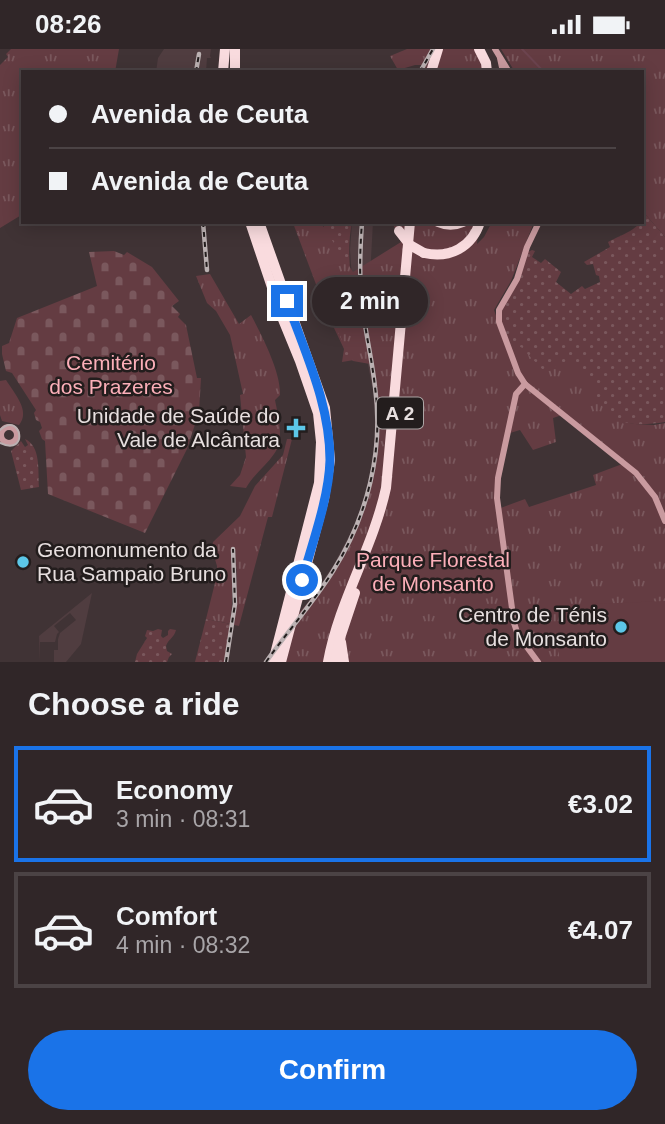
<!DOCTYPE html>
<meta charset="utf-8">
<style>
:root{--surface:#302628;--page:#382e30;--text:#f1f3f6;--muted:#a8a5a8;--line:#4b4345;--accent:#1a73e8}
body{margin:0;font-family:Helvetica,sans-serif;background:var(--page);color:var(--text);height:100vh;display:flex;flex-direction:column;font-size:26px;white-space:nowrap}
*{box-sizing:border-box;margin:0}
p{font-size:23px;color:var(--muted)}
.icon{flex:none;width:38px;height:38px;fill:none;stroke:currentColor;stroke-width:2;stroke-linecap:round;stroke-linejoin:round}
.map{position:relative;height:613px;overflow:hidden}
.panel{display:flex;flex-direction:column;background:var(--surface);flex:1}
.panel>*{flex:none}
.banner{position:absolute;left:21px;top:21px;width:623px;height:154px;border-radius:0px;box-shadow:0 4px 18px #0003,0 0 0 2px var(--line);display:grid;align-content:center;height:154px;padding:0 28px;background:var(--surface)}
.end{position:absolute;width:32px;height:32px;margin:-16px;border:9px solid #1a73e8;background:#fff;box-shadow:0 0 0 4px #fff}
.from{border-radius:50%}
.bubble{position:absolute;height:49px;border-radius:24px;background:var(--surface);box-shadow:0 4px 18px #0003,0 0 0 2px var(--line);font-size:23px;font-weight:600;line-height:49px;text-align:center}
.banner b{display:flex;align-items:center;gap:24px;height:66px;font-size:26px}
.banner b+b{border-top:2px solid var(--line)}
.banner i{width:18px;height:18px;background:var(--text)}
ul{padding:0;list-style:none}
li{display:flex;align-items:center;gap:21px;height:116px;margin:0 14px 10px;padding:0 14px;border:4px solid var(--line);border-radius:0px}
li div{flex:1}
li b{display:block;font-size:26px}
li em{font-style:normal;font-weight:600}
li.active{border-color:var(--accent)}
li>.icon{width:63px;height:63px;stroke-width:1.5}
h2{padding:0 28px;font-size:32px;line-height:84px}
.button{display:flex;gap:14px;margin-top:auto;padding:14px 28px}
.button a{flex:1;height:80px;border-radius:42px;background:var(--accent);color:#fff;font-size:28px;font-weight:600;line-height:80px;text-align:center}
.status{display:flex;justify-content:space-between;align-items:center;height:49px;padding:0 35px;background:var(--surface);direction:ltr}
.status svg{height:19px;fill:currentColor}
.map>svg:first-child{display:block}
.built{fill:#503d40}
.grass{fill:url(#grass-dots)}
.cemetery{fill:url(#cemetery-stones)}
.park{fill:url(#park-tufts);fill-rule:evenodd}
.pitch{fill:#643c42}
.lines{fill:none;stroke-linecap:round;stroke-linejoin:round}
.stream{stroke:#6c444f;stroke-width:2}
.secondary{stroke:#c99a9f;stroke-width:6}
.highway{stroke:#f9dbde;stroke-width:10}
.tram{stroke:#bbb1b2;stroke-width:2}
.rail-casing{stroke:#bbb1b2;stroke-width:4.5}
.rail{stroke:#231d1d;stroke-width:2;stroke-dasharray:5;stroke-linecap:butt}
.highway-bridge{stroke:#f9dbde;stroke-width:10}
.route{stroke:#1a73e8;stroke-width:9}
.poi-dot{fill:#5cc7e8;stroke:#231d1d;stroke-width:2.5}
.labels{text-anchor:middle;stroke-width:5;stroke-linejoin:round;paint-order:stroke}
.shield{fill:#231d1d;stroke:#aca5a5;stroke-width:2}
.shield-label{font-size:19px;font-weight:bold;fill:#e7dfdf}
.park-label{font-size:21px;fill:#fcafb9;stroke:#231d1d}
.poi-label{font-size:21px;fill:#e7dfdf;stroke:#231d1d;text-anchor:end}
</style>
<div class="status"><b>08:26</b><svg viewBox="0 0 49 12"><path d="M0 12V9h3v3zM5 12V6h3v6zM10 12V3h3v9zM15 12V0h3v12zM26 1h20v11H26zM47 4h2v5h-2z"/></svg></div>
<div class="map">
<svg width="665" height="613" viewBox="0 0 665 613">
<defs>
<pattern id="grass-dots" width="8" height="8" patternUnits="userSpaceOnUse" patternTransform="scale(1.75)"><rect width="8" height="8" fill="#643c42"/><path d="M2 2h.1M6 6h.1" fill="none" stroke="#7a585d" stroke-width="1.8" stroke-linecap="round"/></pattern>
<pattern id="cemetery-stones" width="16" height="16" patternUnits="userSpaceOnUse" patternTransform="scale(1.75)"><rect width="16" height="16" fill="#643c42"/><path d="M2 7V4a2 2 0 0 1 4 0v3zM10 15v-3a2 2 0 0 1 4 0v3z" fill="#7a585d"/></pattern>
<pattern id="park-tufts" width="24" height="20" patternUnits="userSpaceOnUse" patternTransform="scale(1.75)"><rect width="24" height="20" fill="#643c42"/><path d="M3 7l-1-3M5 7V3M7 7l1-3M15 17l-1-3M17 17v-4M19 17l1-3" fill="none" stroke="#7a585d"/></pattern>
</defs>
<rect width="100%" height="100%" fill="#403335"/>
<g class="built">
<polygon points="164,0 211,0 210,7 211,9 207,9 206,23 156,23 158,9"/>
<polygon points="352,173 373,173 370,228 384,337 369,462 320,547 315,543 333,517 357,472 364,451 374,408 376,359 374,338 372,337 352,231 350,201"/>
<polygon points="231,500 235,500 237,525 236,556 228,613 224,613 229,588 233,553 233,529"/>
<polygon points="92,544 81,595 66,613 54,613 54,601 58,601 58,590 60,584 76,571 70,564 54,577 59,583 57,585 55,593 40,593 40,613 39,587"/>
</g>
<g class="grass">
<path d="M 646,166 L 665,188 L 665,373 C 647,376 632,376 614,372 L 523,328 L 502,275 L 500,265 L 528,203 L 532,201 L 535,202 L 532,208 L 541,214 L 545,210 L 561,223 L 556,233 L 571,245 L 582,237 L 585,240 L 600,233 L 599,227 L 596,226 L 593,215 L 587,216 L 584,213 L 610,198 L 608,193 C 623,185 638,181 646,166 Z"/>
<path d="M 319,173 L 323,178 L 329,173 L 352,173 C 343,218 358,265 366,309 L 342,313 L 344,300 L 326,262 L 293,174 Z"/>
<path d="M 25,390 C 41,397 38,422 39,438 L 21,441 L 11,402 L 21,392 L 25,398 L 28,396 Z"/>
<polygon points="206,570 231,575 224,613 195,613"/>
<path d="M 158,580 L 162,581 L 161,587 L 163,589 L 168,586 L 168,582 L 170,580 L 176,581 C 174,589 168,590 166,597 L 167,602 L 172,605 L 169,608 L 167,613 L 135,613 L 137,605 L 147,589 L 145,587 L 147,581 L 153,582 Z"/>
</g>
<polygon class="cemetery" points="114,202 124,206 127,203 152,218 179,252 172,257 180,265 178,268 186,276 197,329 201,329 199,363 187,400 145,484 48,445 45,392 42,390 39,382 42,379 40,373 36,371 34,364 36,361 12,324 6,322 2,305 2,297 9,294 17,269 97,237 89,203"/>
<g class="park">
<polygon points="11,0 119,0 115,23 23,23 23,165 0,179 0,16 8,8 6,5"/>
<polygon points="407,0 482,0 490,23 423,23 425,16 415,16 398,21 390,7"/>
<polygon points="501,0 665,0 665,188 646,166 645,159 642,153 642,23 515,23"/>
<path d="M 299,173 L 320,173 L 353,223 L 401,193 L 392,173 L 479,173 L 477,195 L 484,188 L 492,173 L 534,173 L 511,232 L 494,261 L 505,293 L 521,298 L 543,321 L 559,316 L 570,316 L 579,321 L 593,336 L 598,353 L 617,372 L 635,375 L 654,376 L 665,374 L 665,613 L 278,613 C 280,603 281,590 286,582 C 297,563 314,549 326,531 C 371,460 384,397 370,315 L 353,312 C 329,270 313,225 296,179 L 300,177 ZM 565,365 L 625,414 L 593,426 L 596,436 L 529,458 L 525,450 L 498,460 L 498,438 L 510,384 L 520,381 L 533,401 L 556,393 L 553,369 Z"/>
<path d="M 210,225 L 239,275 L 251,266 C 262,287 281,323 280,346 L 275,351 C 278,367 285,390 274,405 C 266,417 254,425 246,439 L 230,437 L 240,426 L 246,408 L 240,346 L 243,345 L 230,286 L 216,262 L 207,254 L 196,227 Z"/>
<path d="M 6,331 C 14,344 31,362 19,376 L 2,372 L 0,366 L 0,332 Z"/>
<polygon points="287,390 292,390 272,468 268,468 239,577 234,576 237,525 235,500 231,501 233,529 231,575 206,570 217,526 217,517 212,500 213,493 240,467 255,437 283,406"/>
</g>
<polygon class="pitch" points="665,552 665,613 559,613 559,601 594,555"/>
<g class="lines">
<polyline class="stream" points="522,0 544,23"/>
<g class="secondary">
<polyline points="495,0 509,23"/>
<polyline points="500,9 503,23"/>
<polyline points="539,173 527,198 517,230 499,261 499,273 511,305 518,324 525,335 636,424 655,448 665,472"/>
<polyline points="525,335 516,345 498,429 497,449 514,574 518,586 538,613"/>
<circle cx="9" cy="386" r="8"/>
</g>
<g class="highway">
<polyline points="235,0 235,23"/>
<polyline points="479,0 486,14 487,23"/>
<polyline points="223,23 225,0"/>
<polyline points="431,23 438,0"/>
<polyline points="250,173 282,268 300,312 318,364 321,393 319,434 273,613"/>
<polyline points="259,173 325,359 330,411 324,450 281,613"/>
<path d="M 438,173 C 447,177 454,177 463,173"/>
<path d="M 424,204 C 450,210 472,198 480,173"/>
<polyline points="341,593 344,613"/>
<path d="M 328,613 C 339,552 373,499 386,439 L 410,173"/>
<polyline points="335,613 341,586 355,544"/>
</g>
<path class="tram" d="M 0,381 C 21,361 30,408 0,394"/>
<g class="rail-casing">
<g id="rail">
<polyline points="196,23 199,5"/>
<polyline points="420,23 433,0"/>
<polyline points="203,173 207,221"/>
<polyline points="226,613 235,555 233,500"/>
<path d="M 266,613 C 287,583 313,554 333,522 C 367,468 384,403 375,338 C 372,310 365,282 362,254 C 359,227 360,200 362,173"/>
</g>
</g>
<use href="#rail" class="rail"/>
<polyline class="highway-bridge" points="399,182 410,196 424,204"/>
</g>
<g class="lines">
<path class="route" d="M 287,252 C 305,304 330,355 330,411 C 329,449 312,495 302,531"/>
</g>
<g class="poi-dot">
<path d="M292.5 368.5h7v7h7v7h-7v7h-7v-7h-7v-7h7z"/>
<circle cx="23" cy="513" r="7"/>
<circle cx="621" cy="578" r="7"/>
</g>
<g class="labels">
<rect class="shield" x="377" y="348.5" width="46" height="31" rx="5"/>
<g class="shield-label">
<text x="400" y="371">A 2</text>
</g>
<g class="park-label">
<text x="111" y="321">Cemitério<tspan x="111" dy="24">dos Prazeres</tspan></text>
<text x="433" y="518">Parque Florestal<tspan x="433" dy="24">de Monsanto</tspan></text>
</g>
<g class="poi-label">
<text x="280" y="374">Unidade de Saúde do<tspan x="280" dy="24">Vale de Alcântara</tspan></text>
<text x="37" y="508" text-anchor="start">Geomonumento da<tspan x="37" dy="24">Rua Sampaio Bruno</tspan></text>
<text x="607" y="573">Centro de Ténis<tspan x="607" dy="24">de Monsanto</tspan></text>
</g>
</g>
</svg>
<i class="end from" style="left:302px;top:531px"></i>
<i class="end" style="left:287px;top:252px"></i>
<div class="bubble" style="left:312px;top:228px;width:116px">2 min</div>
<div class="banner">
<b><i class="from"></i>Avenida de Ceuta</b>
<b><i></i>Avenida de Ceuta</b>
</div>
</div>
<section class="panel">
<h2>Choose a ride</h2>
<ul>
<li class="active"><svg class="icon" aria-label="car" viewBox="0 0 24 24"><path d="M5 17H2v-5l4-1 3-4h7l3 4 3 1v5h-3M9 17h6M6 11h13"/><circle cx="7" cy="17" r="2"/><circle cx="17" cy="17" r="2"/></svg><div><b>Economy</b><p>3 min · 08:31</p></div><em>€3.02</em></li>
<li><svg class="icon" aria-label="car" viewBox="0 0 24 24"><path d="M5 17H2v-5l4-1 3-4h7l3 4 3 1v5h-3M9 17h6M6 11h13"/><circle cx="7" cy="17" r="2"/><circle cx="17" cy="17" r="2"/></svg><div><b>Comfort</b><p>4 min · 08:32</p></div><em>€4.07</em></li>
</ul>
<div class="button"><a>Confirm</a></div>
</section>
